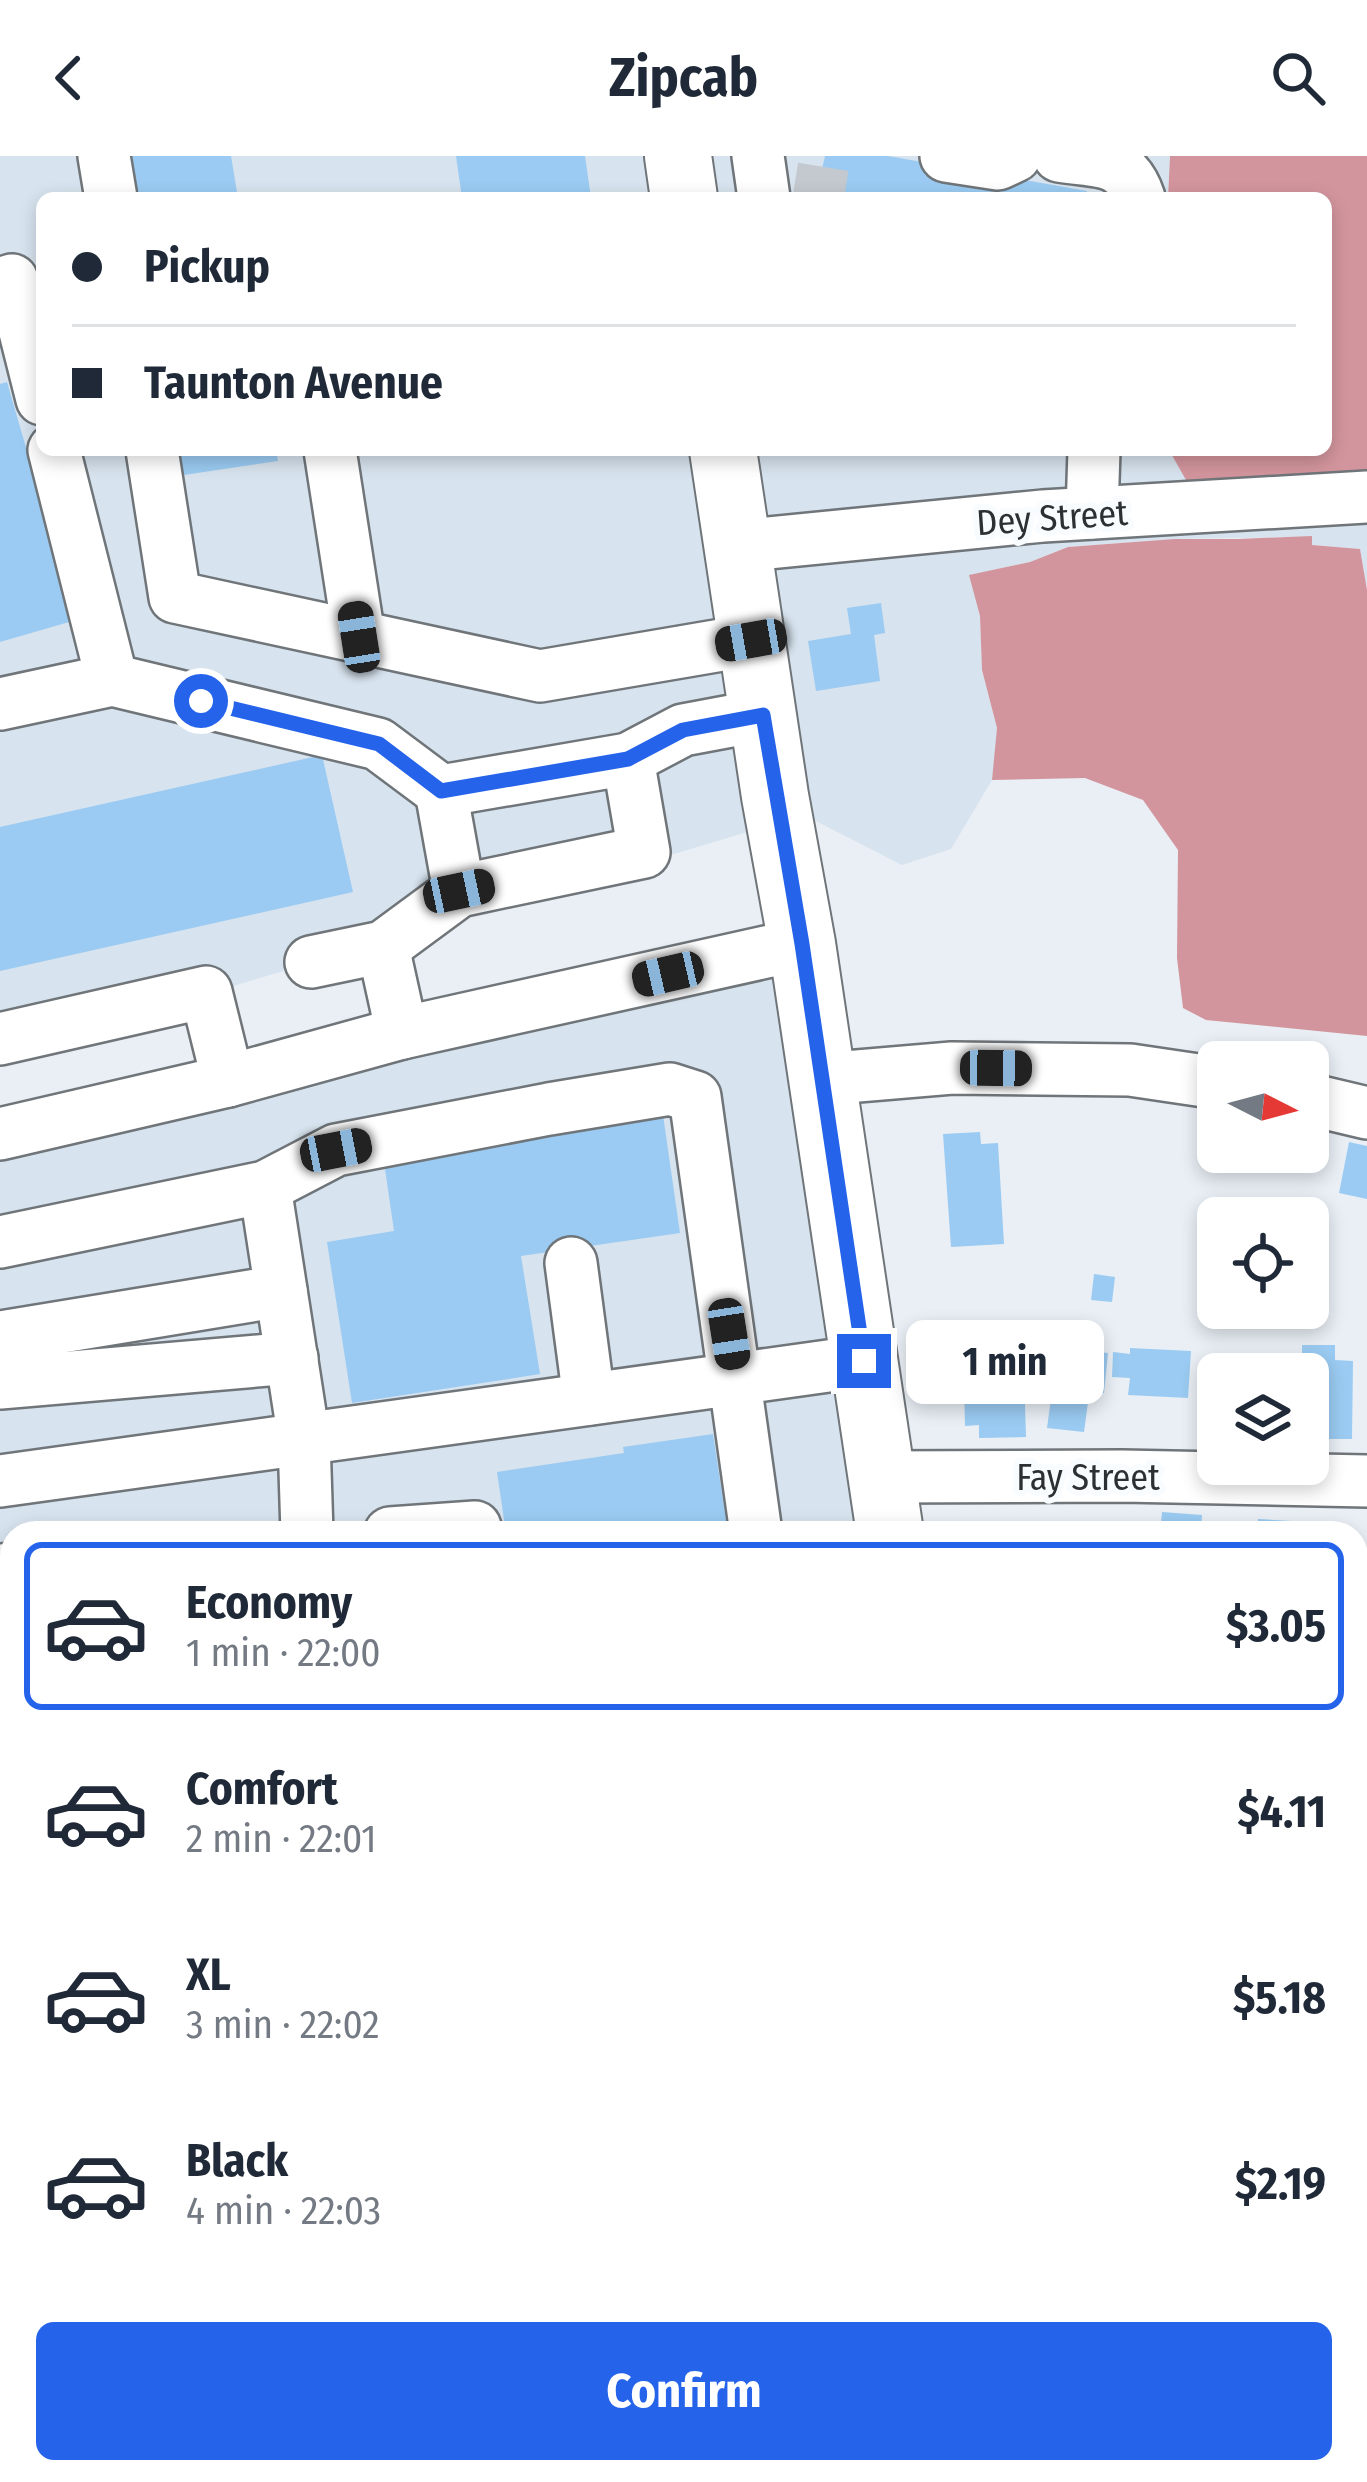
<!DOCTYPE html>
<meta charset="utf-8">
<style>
:root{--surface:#fff;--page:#f2f2f3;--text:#1f2937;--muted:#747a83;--line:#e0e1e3;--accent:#2563eb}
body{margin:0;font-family:"Fira Sans Condensed",sans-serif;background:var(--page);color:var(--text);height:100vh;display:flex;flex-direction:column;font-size:45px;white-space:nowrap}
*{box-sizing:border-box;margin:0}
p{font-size:39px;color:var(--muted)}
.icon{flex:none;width:66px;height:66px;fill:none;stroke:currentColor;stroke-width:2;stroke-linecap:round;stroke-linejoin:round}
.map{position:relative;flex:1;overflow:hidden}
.panel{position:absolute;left:0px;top:1365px;width:1368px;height:963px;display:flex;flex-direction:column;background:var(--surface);border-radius:36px 36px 0 0;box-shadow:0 6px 18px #0003}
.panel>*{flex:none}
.banner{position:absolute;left:36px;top:36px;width:1296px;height:264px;border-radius:18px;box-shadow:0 6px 18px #0003;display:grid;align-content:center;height:264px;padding:0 36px;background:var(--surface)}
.needle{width:78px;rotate:96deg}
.buttons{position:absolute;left:1197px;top:885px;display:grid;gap:24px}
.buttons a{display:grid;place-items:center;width:132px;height:132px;border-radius:18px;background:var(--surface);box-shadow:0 6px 18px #0003;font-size:60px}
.end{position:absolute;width:54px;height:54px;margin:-27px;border:15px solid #2563eb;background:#fff;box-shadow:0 0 0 6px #fff}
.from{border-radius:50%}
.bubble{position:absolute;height:84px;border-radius:18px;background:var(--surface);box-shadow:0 6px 18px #0003;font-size:39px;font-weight:700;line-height:84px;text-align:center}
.car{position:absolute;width:36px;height:72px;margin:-36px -18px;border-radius:15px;box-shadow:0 0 9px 3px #0007;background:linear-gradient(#222 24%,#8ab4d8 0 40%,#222 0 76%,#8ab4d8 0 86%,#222 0)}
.banner b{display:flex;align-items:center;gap:42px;height:114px;font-size:45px}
.banner b+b{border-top:3px solid var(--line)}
.banner i{width:30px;height:30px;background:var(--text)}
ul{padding:21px 0 0;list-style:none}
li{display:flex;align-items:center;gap:36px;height:168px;margin:0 24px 18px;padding:0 12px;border:6px solid transparent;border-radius:18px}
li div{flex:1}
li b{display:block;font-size:45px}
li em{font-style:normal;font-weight:700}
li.on{border-color:var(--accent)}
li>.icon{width:108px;height:108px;stroke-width:1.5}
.action{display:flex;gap:24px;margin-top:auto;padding:24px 36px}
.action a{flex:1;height:138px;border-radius:18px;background:var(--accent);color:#fff;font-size:48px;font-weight:700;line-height:138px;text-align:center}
header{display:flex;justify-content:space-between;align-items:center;height:156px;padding:0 36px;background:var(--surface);font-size:54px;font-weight:700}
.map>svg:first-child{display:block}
.built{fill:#d7e3ee}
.forest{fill:#d3959d}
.building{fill:#9bcbf2}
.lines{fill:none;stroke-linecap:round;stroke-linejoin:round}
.minor-tunnel{stroke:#c3c9ce;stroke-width:51;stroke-dasharray:51 26;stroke-linecap:butt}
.minor-casing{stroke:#6f7579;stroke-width:56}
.highway-casing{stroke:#6f7579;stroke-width:70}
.minor{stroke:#fff;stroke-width:51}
.highway{stroke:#fff;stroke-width:66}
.route{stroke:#2563eb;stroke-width:15}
.labels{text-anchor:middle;stroke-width:12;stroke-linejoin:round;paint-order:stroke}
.street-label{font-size:36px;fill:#2d3032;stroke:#f9fcfe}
</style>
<header><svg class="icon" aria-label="back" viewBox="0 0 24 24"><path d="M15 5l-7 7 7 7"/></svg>Zipcab<svg class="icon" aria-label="search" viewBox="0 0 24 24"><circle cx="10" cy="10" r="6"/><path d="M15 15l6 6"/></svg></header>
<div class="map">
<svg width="1367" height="2326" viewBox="0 0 1367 2326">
<rect width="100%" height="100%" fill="#e9eff5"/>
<g class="built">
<polygon points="0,0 1170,0 1168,42 42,42 42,294 1169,294 1191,331 1367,323 1367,434 1360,393 1311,389 1312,381 1174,383 1068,391 1030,406 970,419 980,460 982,514 997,572 995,608 992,624 951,693 902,709 804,659 0,900"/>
<polygon points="688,811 805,823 887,1377 12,1377 12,1496 0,1497 0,976"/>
</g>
<g class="forest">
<polygon points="1170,0 1367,0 1367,323 1190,331 1169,294 1326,294 1326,42 1168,42"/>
<polygon points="1312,380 1312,389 1360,393 1367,434 1367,880 1206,864 1183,852 1177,802 1178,694 1143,644 1085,622 992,624 997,572 982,514 980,460 969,419 1030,406 1068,391 1174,383 1238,383"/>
<polygon points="12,1496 12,1929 0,1941 0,1497"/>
<polygon points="0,2061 12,2068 12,2316 381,2316 376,2321 348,2326 0,2326"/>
</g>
<g class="building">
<polygon points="128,0 231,0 238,42 134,42"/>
<polygon points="456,0 585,0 591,42 462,42"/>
<polygon points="825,0 888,0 1087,35 1086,42 793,42 796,22 819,26"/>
<polygon points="7,226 76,464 0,486 0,228"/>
<polygon points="173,294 276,294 278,305 177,320"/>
<polygon points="881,447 885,477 874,479 880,525 816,535 808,485 851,478 847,452"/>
<polygon points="322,599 353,736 0,815 0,671"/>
<polygon points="663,959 680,1077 521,1100 540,1218 352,1247 327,1086 394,1075 383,999"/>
<polygon points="980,976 981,988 998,987 1004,1088 951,1091 943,978"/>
<polygon points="1349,986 1367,990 1367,1043 1339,1037"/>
<polygon points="1094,1118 1115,1121 1112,1146 1091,1144"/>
<polygon points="1302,1189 1335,1189 1335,1204 1353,1205 1352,1283 1308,1283 1308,1218 1302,1218"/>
<polygon points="1130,1192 1191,1195 1188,1242 1128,1239 1130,1222 1112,1221 1113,1196 1130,1198"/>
<polygon points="1090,1195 1108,1197 1104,1237 1086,1235"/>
<polygon points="1003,1216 1024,1216 1026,1281 979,1282 979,1269 965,1270 964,1228 1003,1227"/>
<polygon points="1052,1235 1089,1239 1084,1276 1047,1272"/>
<polygon points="713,1278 728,1377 506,1377 497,1316 624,1297 623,1291"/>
<polygon points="1162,1356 1202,1359 1201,1377 1160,1377"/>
<polygon points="1258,1363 1308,1366 1307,1377 1257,1377"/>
<polygon points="1356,1780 1367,1780 1367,1863 1356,1862"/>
<rect x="1134" y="2316" width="70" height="10"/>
</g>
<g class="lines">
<polyline class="minor-tunnel" points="794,32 855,42"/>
<g class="minor-casing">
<g id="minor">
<polyline points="104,0 111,42"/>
<polyline points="758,0 764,42"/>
<polyline points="946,0 998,8 1015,0"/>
<path d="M 1059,0 C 1100,7 1125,0 1139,42"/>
<polyline points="0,128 12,124 42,243"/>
<polyline points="54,294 112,524 378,588 441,635 628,603 683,574 763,559"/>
<polyline points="152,294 175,441 540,520 751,484"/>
<polyline points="330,294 359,481"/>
<polyline points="1092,357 1094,294"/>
<polyline points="737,390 1043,360 1367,341"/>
<polyline points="0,548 112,524"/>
<polyline points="441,635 459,735"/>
<polyline points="383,791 402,877"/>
<polyline points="311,806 383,791 459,735 644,696 628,603"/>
<polyline points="0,883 206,836 228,925"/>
<polyline points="822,923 952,912 1130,914 1218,927"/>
<polyline points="1308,943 1367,957"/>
<polyline points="0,978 228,925 402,877 802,788"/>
<polyline points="265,1031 304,1283 307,1377"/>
<polyline points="0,1086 265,1031 336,994 549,953 670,933 695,941 756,1377"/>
<polyline points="571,1107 589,1243"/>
<polyline points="0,1181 281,1135"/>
<polyline points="0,1227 292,1202"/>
<polyline points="881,1321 1122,1320 1367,1325"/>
<polyline points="0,1325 864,1205"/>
<polyline points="390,1377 475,1371"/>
<polyline points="0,1414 12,1413"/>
<polyline points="1356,1728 1367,1728"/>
<polyline points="1356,2138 1367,2138"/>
</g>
</g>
<g class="highway-casing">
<g id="highway">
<polyline points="678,0 684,42"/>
<polyline points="723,294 775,640 802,788 890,1377"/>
<polyline points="986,2316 987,2326"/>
</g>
</g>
<use href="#minor" class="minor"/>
<use href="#highway" class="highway"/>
</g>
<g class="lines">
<polyline class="route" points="201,545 379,588 441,635 628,603 683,574 763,559 802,788 864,1205"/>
</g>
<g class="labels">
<g class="street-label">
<text transform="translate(1052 361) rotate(-4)" y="13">Dey Street</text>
<text x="1088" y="1334">Fay Street</text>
</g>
</g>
</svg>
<div class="buttons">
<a><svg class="needle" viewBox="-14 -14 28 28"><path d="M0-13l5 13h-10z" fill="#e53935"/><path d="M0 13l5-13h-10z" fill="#747a83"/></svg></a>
<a><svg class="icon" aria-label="locate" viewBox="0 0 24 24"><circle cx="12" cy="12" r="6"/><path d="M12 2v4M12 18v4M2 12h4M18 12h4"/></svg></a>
<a><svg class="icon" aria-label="layers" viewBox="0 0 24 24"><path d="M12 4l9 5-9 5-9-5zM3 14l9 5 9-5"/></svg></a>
</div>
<i class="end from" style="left:201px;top:545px"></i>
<i class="end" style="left:864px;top:1205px"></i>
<div class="bubble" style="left:906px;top:1164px;width:198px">1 min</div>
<i class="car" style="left:359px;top:481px;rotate:351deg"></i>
<i class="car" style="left:751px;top:484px;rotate:260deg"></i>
<i class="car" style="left:459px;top:735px;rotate:78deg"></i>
<i class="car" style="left:668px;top:818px;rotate:257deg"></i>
<i class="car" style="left:996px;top:912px;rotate:91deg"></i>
<i class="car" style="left:336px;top:994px;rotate:79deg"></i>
<i class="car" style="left:729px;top:1178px;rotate:171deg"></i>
<div class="banner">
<b><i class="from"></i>Pickup</b>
<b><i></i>Taunton Avenue</b>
</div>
<section class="panel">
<ul>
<li class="on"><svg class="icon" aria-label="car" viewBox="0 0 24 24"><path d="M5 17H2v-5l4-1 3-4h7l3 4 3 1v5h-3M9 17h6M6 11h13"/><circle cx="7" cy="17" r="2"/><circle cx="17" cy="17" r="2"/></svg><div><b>Economy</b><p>1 min · 22:00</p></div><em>$3.05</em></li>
<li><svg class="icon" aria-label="car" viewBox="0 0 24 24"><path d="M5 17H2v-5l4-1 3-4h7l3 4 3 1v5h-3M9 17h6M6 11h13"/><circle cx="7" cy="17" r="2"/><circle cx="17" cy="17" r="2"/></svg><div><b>Comfort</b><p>2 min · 22:01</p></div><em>$4.11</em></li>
<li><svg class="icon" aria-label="car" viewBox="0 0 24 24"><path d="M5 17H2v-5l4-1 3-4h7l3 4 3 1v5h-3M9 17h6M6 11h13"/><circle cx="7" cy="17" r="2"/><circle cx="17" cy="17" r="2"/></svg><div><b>XL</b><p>3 min · 22:02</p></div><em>$5.18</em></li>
<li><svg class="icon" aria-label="car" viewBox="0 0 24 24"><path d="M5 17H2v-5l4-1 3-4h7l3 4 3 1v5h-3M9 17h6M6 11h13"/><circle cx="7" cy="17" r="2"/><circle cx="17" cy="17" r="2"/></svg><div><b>Black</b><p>4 min · 22:03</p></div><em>$2.19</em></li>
</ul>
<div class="action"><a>Confirm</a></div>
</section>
</div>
